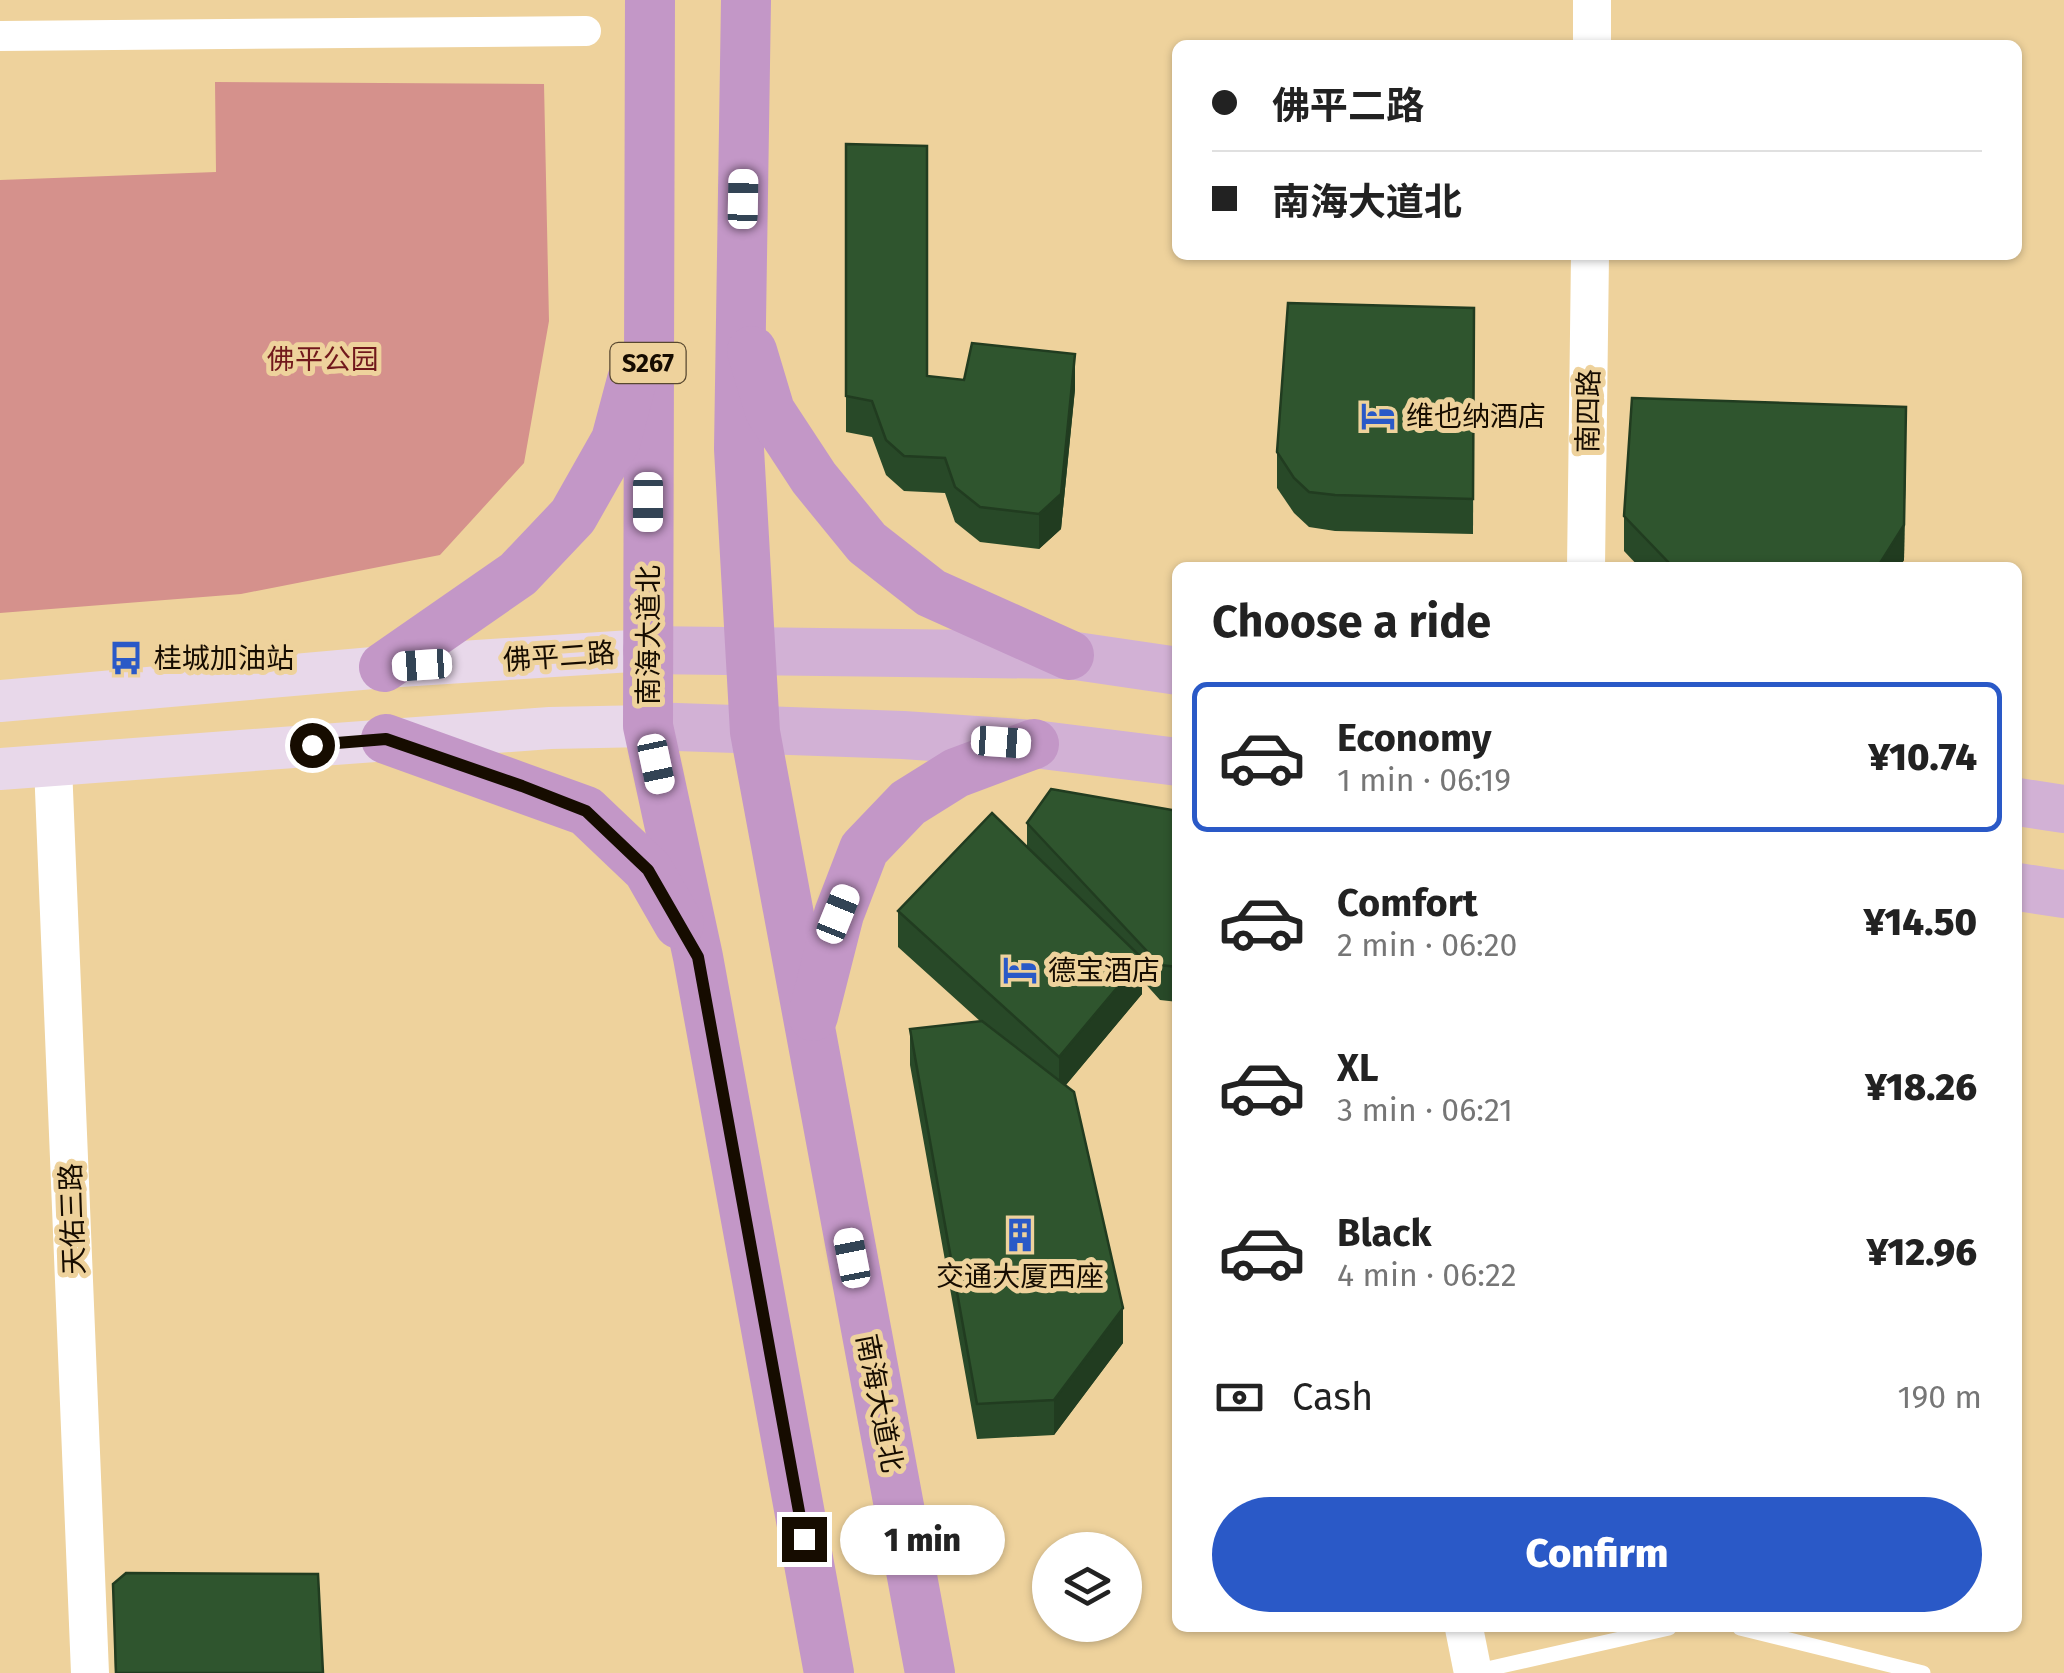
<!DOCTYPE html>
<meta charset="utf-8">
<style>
:root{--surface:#fff;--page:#f6f6f6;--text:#222;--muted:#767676;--line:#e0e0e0;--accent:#2a59c7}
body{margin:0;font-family:"Fira Sans","Noto Sans SC",sans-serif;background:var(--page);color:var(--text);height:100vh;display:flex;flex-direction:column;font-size:38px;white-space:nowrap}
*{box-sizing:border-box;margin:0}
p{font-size:32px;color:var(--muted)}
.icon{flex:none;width:55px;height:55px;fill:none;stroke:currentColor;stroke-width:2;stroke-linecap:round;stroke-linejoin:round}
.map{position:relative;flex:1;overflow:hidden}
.panel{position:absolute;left:1172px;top:562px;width:850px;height:1070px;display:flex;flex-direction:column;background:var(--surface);border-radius:15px;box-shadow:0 2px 8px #0004}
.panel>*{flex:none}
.hud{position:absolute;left:1172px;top:40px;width:850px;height:220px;border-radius:15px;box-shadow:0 2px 8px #0004;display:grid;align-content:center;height:220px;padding:0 40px;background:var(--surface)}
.controls{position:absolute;left:1032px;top:1532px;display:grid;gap:20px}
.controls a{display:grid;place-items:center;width:110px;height:110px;border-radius:50%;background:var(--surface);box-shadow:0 2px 8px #0004;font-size:50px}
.end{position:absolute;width:45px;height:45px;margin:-22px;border:12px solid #160c00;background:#fff;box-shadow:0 0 0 5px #fff}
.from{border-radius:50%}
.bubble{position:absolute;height:70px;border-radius:35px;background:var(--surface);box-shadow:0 2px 8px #0004;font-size:32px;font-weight:800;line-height:70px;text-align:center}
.car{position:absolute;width:30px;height:60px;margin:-30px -15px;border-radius:12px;box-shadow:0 0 8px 2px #0007;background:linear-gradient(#fff 24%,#345 0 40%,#fff 0 76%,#345 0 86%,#fff 0)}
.hud b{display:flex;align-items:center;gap:35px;height:95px;font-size:38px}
.hud b+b{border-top:2px solid var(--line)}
.hud i{width:25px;height:25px;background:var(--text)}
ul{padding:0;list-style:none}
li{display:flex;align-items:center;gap:30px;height:150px;margin:0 20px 15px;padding:0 20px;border:5px solid transparent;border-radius:15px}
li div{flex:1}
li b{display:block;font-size:38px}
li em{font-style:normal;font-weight:800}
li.selected{border-color:var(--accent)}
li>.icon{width:90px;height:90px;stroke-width:1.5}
h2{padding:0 40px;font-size:45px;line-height:120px}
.pay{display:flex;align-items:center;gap:25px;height:110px;padding:0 40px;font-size:38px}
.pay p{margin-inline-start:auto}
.button{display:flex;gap:20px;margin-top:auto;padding:20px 40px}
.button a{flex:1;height:115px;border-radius:60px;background:var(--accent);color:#fff;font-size:40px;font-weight:800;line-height:115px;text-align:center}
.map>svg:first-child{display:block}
.green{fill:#d5918c}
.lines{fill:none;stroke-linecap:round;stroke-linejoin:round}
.service{stroke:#fff;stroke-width:15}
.minor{stroke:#fff;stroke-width:30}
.tertiary{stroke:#fff;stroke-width:38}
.secondary{stroke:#e8d8ea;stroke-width:42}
.primary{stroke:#d2b1d5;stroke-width:48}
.trunk{stroke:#c397c7;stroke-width:50}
.wall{fill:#284928}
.shaded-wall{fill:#213c20}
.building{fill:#2f552e;stroke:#213c20;stroke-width:2.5}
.route{stroke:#160c00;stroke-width:12}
.labels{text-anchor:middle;stroke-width:10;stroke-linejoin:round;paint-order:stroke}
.shield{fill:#eed29c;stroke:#57472f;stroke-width:2.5}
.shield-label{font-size:25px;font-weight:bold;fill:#160c00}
.park-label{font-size:28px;fill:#71181c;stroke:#eed29c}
.street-label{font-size:28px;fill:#160c00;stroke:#eed29c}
.poi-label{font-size:28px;fill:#160c00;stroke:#eed29c;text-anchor:start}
</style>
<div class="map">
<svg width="2064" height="1673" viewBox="0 0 2064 1673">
<rect width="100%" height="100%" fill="#eed29c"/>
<polygon class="green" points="215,82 544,84 549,321 524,463 440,555 241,594 0,613 0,180 216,172"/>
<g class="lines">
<g class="service">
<polyline points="1740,1628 1923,1673"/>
<polyline points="1474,1672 1669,1628"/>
</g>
<polyline class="minor" points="0,36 586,31"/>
<g class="tertiary">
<polyline points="1592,45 1592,0"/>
<polyline points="1586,568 1590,255"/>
<polyline points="53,766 90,1673"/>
<polyline points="1464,1628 1473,1673"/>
</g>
<g class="secondary">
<polyline points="0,701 384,667 647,650"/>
<polyline points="0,769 550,728 648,726"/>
</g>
<g class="primary">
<polyline points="647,650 1069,655 1178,671"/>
<polyline points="648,726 903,735 1034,744 1178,762"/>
<polyline points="2018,802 2064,809"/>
<polyline points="2018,887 2064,894"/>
</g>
<g class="trunk">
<polyline points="650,0 648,726 698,957 829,1673"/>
<polyline points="746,0 739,449 755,732 930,1673"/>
<polyline points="752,351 770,411 814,478 867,543 931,593 1069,655"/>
<polyline points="384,667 518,574 573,516 616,440 632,380"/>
<polyline points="386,739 586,811 648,870 679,924"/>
<polyline points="813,1016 839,914 864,849 908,803 956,773 1034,744"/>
</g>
</g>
<g class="wall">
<polygon points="846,144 927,376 1075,389 1061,529 1039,549 980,542 955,522 945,493 904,491 886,475 872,437 846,432"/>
<polygon points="1474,308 1473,534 1335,531 1309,527 1294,513 1277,488 1277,452"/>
<polygon points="1906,442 1904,560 1899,568 1640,568 1624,551 1624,516"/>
<polygon points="1178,811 1178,1002 1160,1000 1142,980 1142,994 1066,1085 1123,1343 1054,1435 977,1439 910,1065 910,1029 980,1021 898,947 898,911 1027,847 1027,823"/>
<polygon points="113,1584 323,1673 115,1673"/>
</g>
<g class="shaded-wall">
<polygon points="1075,354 1075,389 1061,529 1039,549 1039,514"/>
<polygon points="1906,442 1904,560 1899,568 1877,568"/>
<polygon points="1142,958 1142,994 1059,1093 1059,1057"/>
<polygon points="1123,1308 1123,1343 1054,1435 1054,1400"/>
</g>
<g class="building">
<polygon points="846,144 927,146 927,376 964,380 972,343 1075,354 1061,494 1039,514 980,507 955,487 945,458 904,456 886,440 872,401 846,396"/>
<polygon points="1288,303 1474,308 1473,499 1335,495 1309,492 1294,478 1277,452"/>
<polygon points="1632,398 1906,407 1904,525 1877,568 1674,568 1624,516"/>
<polygon points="1051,789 1178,811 1178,967 1160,965 1027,823"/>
<polygon points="992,813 1142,958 1059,1057 898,911"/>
<polygon points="982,1021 1074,1092 1123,1308 1054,1400 977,1404 910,1029"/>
<polygon points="126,1573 318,1574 323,1673 116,1673 113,1584"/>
</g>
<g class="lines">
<polyline class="route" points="312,745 386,739 522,786 586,811 648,870 698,957 804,1539"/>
</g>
<defs>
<g id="hotel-bare" transform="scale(2.7)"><path d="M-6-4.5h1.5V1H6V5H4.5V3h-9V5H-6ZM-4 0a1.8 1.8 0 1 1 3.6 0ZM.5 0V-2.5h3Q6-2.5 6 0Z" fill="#2a59c7" stroke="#eed29c" stroke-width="2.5" paint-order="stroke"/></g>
<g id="bus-bare" transform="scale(2.7)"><path d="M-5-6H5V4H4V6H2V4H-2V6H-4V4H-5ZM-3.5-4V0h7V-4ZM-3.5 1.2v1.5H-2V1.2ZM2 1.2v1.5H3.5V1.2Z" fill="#2a59c7" stroke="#eed29c" stroke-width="2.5" paint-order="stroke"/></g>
<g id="building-bare" transform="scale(2.7)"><path d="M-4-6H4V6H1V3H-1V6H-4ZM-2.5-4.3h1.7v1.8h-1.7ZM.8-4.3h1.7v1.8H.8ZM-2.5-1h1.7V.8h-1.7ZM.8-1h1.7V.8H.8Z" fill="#2a59c7" stroke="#eed29c" stroke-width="2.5" paint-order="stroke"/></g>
</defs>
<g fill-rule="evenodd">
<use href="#hotel-bare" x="1378" y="416"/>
<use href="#bus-bare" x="126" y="658"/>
<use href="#hotel-bare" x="1020" y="970"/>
<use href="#building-bare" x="1020" y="1235"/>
</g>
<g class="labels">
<rect class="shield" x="610.5" y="343" width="75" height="40" rx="8"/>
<g class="shield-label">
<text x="648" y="372">S267</text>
</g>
<g class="park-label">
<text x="323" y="369">佛平公园</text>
</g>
<g class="street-label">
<text transform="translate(1588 411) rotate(-89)" y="10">南四路</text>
<text transform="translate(648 635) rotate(-90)" y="10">南海大道北</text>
<text transform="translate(559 656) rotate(-4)" y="10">佛平二路</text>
<text transform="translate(72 1219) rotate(-92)" y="10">天佑三路</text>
<text transform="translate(880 1403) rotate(79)" y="10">南海大道北</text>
</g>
<g class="poi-label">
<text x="1406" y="426">维也纳酒店</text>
<text x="154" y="668">桂城加油站</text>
<text x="1048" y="980">德宝酒店</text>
<text x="1020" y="1286" text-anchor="middle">交通大厦西座</text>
</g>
</g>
</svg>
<div class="controls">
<a><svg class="icon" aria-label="layers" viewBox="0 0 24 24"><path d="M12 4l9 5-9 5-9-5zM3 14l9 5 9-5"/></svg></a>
</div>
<i class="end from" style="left:312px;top:745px"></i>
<i class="end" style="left:804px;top:1539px"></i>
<div class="bubble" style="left:840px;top:1505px;width:165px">1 min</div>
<i class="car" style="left:743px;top:199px;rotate:1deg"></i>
<i class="car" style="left:648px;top:502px;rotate:180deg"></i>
<i class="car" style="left:422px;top:665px;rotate:266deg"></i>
<i class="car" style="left:1001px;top:742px;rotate:94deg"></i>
<i class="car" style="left:656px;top:764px;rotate:168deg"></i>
<i class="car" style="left:838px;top:914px;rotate:22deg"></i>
<i class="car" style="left:852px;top:1258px;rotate:349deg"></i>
<div class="hud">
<b><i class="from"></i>佛平二路</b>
<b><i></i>南海大道北</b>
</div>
<section class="panel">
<h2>Choose a ride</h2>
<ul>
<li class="selected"><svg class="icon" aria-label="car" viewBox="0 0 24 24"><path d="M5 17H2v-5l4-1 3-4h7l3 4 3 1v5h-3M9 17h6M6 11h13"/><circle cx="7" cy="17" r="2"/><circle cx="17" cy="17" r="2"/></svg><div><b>Economy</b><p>1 min · 06:19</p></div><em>¥10.74</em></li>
<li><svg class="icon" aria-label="car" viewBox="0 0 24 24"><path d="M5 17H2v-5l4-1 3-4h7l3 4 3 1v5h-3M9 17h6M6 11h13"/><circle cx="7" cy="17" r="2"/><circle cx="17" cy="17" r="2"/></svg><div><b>Comfort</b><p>2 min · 06:20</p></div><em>¥14.50</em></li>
<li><svg class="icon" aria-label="car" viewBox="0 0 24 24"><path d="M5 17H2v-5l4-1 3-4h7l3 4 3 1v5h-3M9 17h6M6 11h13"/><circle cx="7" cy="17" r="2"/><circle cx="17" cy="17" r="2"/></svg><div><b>XL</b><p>3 min · 06:21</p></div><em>¥18.26</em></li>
<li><svg class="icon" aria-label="car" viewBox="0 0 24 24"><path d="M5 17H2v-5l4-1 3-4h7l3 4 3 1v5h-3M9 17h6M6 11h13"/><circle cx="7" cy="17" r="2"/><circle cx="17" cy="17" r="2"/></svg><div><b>Black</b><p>4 min · 06:22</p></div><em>¥12.96</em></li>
</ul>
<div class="pay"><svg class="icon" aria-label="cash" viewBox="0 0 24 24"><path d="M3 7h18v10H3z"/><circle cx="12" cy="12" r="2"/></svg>Cash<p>190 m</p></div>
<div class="button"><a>Confirm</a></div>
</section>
</div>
